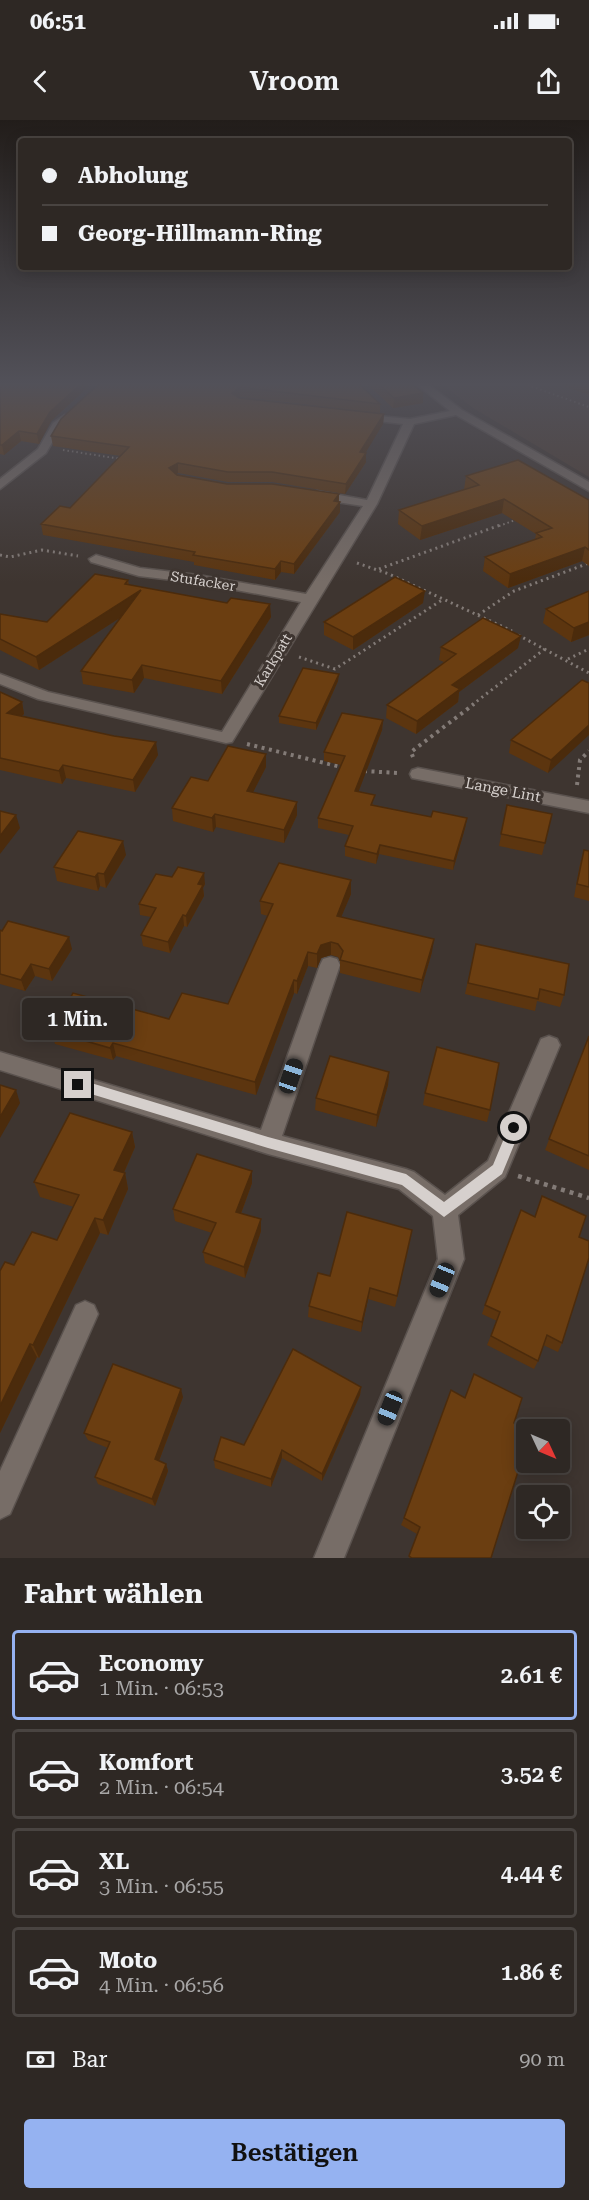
<!DOCTYPE html>
<html lang="de">
<meta charset="utf-8">
<style>
:root{--surface:#2e2824;--page:#36302c;--text:#f1f3f6;--muted:#a7a6a6;--line:#494441;--accent:#95b2f1}
body{margin:0;font-family:"Roboto Serif",serif;background:var(--page);color:var(--text);height:100vh;display:flex;flex-direction:column;font-size:22px;white-space:nowrap}
*{box-sizing:border-box;margin:0}
p{font-size:20px;color:var(--muted)}
.icon{flex:none;width:33px;height:33px;fill:none;stroke:currentColor;stroke-width:2;stroke-linecap:round;stroke-linejoin:round}
.map{position:relative;height:1438px;overflow:hidden}
.panel{display:flex;flex-direction:column;background:var(--surface);flex:1}
.panel>*{flex:none}
.top-card{position:absolute;left:18px;top:18px;width:554px;height:132px;border-radius:6px;box-shadow:0 3px 15px #0003,0 0 0 2px var(--line);display:grid;align-content:center;height:132px;padding:0 24px;background:var(--surface)}
.needle{width:39px;rotate:134deg}
.fabs{position:absolute;left:516px;top:1299px;display:grid;gap:12px}
.fabs a{display:grid;place-items:center;width:54px;height:54px;border-radius:6px;background:var(--surface);box-shadow:0 3px 15px #0003,0 0 0 2px var(--line);font-size:30px}
.end{position:absolute;width:27px;height:27px;margin:-14px;border:8px solid #d6d0cd;background:#111;box-shadow:0 0 0 3px #111}
.from{border-radius:50%}
.bubble{position:absolute;height:42px;border-radius:6px;background:var(--surface);box-shadow:0 3px 15px #0003,0 0 0 2px var(--line);font-size:20px;font-weight:600;line-height:42px;text-align:center}
.car{position:absolute;width:18px;height:36px;margin:-18px -9px;border-radius:8px;box-shadow:0 0 4px 2px #0007;background:linear-gradient(#222 24%,#8ab4d8 0 40%,#222 0 76%,#8ab4d8 0 86%,#222 0)}
.top-card b{display:flex;align-items:center;gap:21px;height:57px;font-size:22px}
.top-card b+b{border-top:2px solid var(--line)}
.top-card i{width:15px;height:15px;background:var(--text)}
ul{padding:0;list-style:none}
li{display:flex;align-items:center;gap:18px;height:90px;margin:0 12px 9px;padding:0 12px;border:3px solid var(--line);border-radius:6px}
li div{flex:1}
li b{display:block;font-size:22px}
li em{font-style:normal;font-weight:600}
li.on{border-color:var(--accent)}
li>.icon{width:54px;height:54px;stroke-width:1.5}
h2{padding:0 24px;font-size:27px;line-height:72px}
.pay{display:flex;align-items:center;gap:15px;height:66px;padding:0 24px;font-size:22px}
.pay p{margin-inline-start:auto}
.cta{display:flex;gap:12px;margin-top:auto;padding:12px 24px}
.cta a{flex:1;height:69px;border-radius:6px;background:var(--accent);color:#111;font-size:24px;font-weight:600;line-height:69px;text-align:center}
.status{display:flex;justify-content:space-between;align-items:center;height:42px;padding:0 30px;background:var(--surface);direction:ltr}
.status svg{height:16px;fill:currentColor}
header{display:flex;justify-content:space-between;align-items:center;height:78px;padding:0 24px;background:var(--surface);font-size:27px;font-weight:600}
.map>svg:first-child{display:block}
.built{fill:#4c3d34}
.lines{fill:none;stroke-linecap:round;stroke-linejoin:round}
.minor-casing{stroke:#5a524e;stroke-width:3}
.path-far3{stroke:#837b77;stroke-width:2;stroke-dasharray:1.5 3;stroke-linecap:butt}
.path-far2{stroke:#837b77;stroke-width:3;stroke-dasharray:2 4;stroke-linecap:butt}
.path-far1{stroke:#837b77;stroke-width:4;stroke-dasharray:3 4.5;stroke-linecap:butt}
.path{stroke:#837b77;stroke-width:4.5;stroke-dasharray:4 5;stroke-linecap:butt}
.minor{fill:#776d67;fill-rule:evenodd}
.wall{fill:#5c350f}
.shaded-wall{fill:#4b2b0c}
.building{fill:#6b3e11;stroke:#4b2b0c;stroke-width:1.5}
.route{fill:#d6d0cd}
.labels{text-anchor:middle;stroke-width:6;stroke-linejoin:round;paint-order:stroke}
.far-street-label{font-size:14px;fill:#d6d0cd;stroke:#3e3530}
.street-label{font-size:15px;fill:#d6d0cd;stroke:#3e3530}
</style>
<div class="status"><b>06:51</b><svg viewBox="0 0 49 12"><path d="M0 12V9h3v3zM5 12V6h3v6zM10 12V3h3v9zM15 12V0h3v12zM26 1h20v11H26zM47 4h2v5h-2z"/></svg></div>
<header><svg class="icon" aria-label="back" viewBox="0 0 24 24"><path d="M15 5l-7 7 7 7"/></svg>Vroom<svg class="icon" aria-label="share" viewBox="0 0 24 24"><path d="M12 15V3M7 8l5-5 5 5M5 13v7h14v-7"/></svg></header>
<div class="map">
<svg width="589" height="1438" viewBox="0 0 589 1438">
<rect width="100%" height="100%" fill="#3e3530"/>
<polygon class="built" points="439,262 589,262 589,357 473,288"/>
<g class="lines">
<g class="minor-casing">
<g id="minor">
<polygon points="414,262 425,262 462,290 589,362 589,371 456,295 414,304 377,384 232,622 226,623 38,579 0,564 0,554 48,572 222,612 301,482 198,463 139,456 91,442 89,439 96,435 140,448 198,455 306,474 363,386 317,379 311,375 317,371 367,380 403,304 361,299 356,296 357,294 410,299 450,291"/>
<polygon points="65,295 70,298 61,307 46,333 0,369 0,359 38,329 53,303"/>
<polygon points="418,648 589,681 589,693 412,658 410,654 412,650"/>
<polygon points="330,837 337,839 340,845 282,1016 406,1049 414,1052 445,1075 488,1041 541,919 549,916 557,919 560,925 505,1057 458,1095 464,1139 344,1438 314,1438 438,1139 433,1096 399,1069 268,1034 0,950 0,932 261,1010 320,845 323,839"/>
<polygon points="85,1181 94,1185 98,1194 10,1394 0,1399 0,1351 76,1185"/>
</g>
</g>
<g class="path-far3">
<polyline points="519,262 589,287"/>
<polyline points="63,330 121,339"/>
<polyline points="499,406 518,399"/>
</g>
<g class="path-far2">
<polyline points="0,435 10,437 42,430 78,436"/>
<polyline points="357,443 389,454 512,511"/>
<polyline points="379,449 503,404"/>
<polyline points="478,495 514,471 589,443"/>
<polyline points="518,515 589,553"/>
<polyline points="299,537 335,549 442,480"/>
<polyline points="568,539 589,529"/>
<polyline points="472,585 546,528"/>
</g>
<g class="path-far1">
<polyline points="247,624 345,648"/>
<polyline points="413,637 411,632 474,584"/>
<polyline points="364,651 398,653"/>
<polyline points="577,665 580,640 589,631"/>
</g>
<polyline class="path" points="518,1056 589,1078"/>
<use href="#minor" class="minor"/>
</g>
<g class="wall">
<polygon points="0,262 88,262 88,267 51,301 39,324 21,321 4,335 0,334"/>
<polygon points="357,262 380,284 380,293 240,277 239,278 384,294 383,304 365,332 366,342 345,374 272,362 228,362 178,353 176,354 227,364 339,374 339,381 340,382 340,392 294,454 281,452 275,460 194,445 194,442 43,415 41,404 70,388 121,336 53,326 51,316 131,264"/>
<polygon points="365,262 409,262 423,273 423,283 393,288"/>
<polygon points="552,262 589,262 589,275"/>
<polygon points="466,356 589,380 589,446 582,441 508,468 483,451 485,437 535,419 536,414 502,393 420,420 398,404 399,390 464,370"/>
<polygon points="128,460 129,465 271,497 222,574 144,558 134,573 83,564 81,551 121,497 39,550 0,530 0,494 47,502"/>
<polygon points="589,471 589,515 571,522 543,503 546,489"/>
<polygon points="423,483 353,530 324,515 324,502"/>
<polygon points="441,527 518,528 459,572 458,582 416,614 386,598 387,585 444,542 439,540"/>
<polygon points="582,560 548,653 509,633 511,620"/>
<polygon points="338,561 316,610 279,603 279,596"/>
<polygon points="0,572 22,582 24,594 22,596 158,635 135,672 66,658 62,664 0,650"/>
<polygon points="383,600 382,610 358,672 374,685 431,697 467,698 465,708 453,750 379,734 376,744 345,736 345,726 349,715 318,708 318,698 341,645 324,641 324,632"/>
<polygon points="266,647 253,672 297,695 284,723 216,707 213,712 173,701 172,688 208,661"/>
<polygon points="507,685 552,694 542,735 499,726"/>
<polygon points="584,730 589,731 589,781 574,777 580,744"/>
<polygon points="126,735 106,768 100,766 98,771 57,761 54,747"/>
<polygon points="172,757 205,764 203,768 204,776 187,807 184,806 170,833 143,826 141,815 151,797 140,795 139,784"/>
<polygon points="351,760 351,774 341,797 432,832 420,873 340,853 340,841 338,837 331,835 321,838 317,848 308,846 297,874 294,873 256,975 116,936 113,940 55,924 51,911 169,899 228,884 268,796 261,794 260,781"/>
<polygon points="0,810 72,829 52,861 35,856 25,871 0,864"/>
<polygon points="476,824 564,875 560,887 537,881 535,891 465,874"/>
<polygon points="589,916 589,1050 545,1030"/>
<polygon points="389,952 388,965 376,1007 315,990 316,978"/>
<polygon points="425,973 490,990 487,1002 423,985"/>
<polygon points="132,1012 135,1027 124,1053 125,1053 128,1069 108,1115 100,1113 39,1238 37,1237 0,1313 14,1145 57,1120 74,1087 40,1077 34,1062"/>
<polygon points="252,1051 252,1063 241,1094 261,1099 261,1111 245,1158 205,1143 203,1132 212,1113 175,1101 173,1089"/>
<polygon points="579,1117 562,1223 558,1232 543,1225 538,1241 534,1249 487,1225 497,1201 482,1194 485,1185"/>
<polygon points="410,1121 395,1187 368,1179 361,1212 308,1197 309,1186 330,1156"/>
<polygon points="361,1267 360,1275 322,1361 282,1338 271,1367 215,1348 214,1340"/>
<polygon points="183,1277 159,1341 166,1344 168,1351 155,1386 98,1364 95,1357 108,1328 88,1320 84,1313"/>
<polygon points="514,1303 491,1438 409,1438 417,1414 401,1405 404,1398"/>
</g>
<g class="shaded-wall">
<polygon points="83,262 88,262 88,267 51,301 39,324 37,314 50,292"/>
<polygon points="240,267 240,277 233,283 232,273"/>
<polygon points="423,273 423,283 393,288 394,278"/>
<polygon points="384,294 383,304 360,342 360,332"/>
<polygon points="19,311 21,321 4,335 2,325"/>
<polygon points="366,333 366,342 345,374 346,364"/>
<polygon points="178,343 178,353 170,358 169,348"/>
<polygon points="339,374 338,384 340,382 340,392 294,454 294,444"/>
<polygon points="504,379 502,393 420,420 422,406"/>
<polygon points="585,427 582,441 508,468 510,454"/>
<polygon points="281,441 281,452 275,460 275,449"/>
<polygon points="141,470 143,483 39,550 36,537"/>
<polygon points="425,471 423,483 353,530 353,517"/>
<polygon points="270,484 271,497 222,574 221,561"/>
<polygon points="589,502 589,515 571,522 574,508"/>
<polygon points="521,516 518,528 459,572 458,582 416,614 417,601 452,565"/>
<polygon points="142,545 144,558 134,573 132,560"/>
<polygon points="339,554 338,561 316,610 316,603"/>
<polygon points="22,582 24,594 10,605 7,593"/>
<polygon points="383,600 382,610 355,681 355,671"/>
<polygon points="589,605 589,615 548,653 551,640"/>
<polygon points="156,622 158,635 135,672 133,660"/>
<polygon points="266,634 266,647 247,684 247,671"/>
<polygon points="63,645 66,658 62,664 59,651"/>
<polygon points="297,682 297,695 284,723 284,710"/>
<polygon points="215,694 216,707 213,712 212,698"/>
<polygon points="16,695 20,708 0,734 0,716"/>
<polygon points="467,698 465,708 453,750 454,741"/>
<polygon points="123,721 126,735 106,768 104,754"/>
<polygon points="380,725 379,734 376,744 377,734"/>
<polygon points="98,753 100,766 98,771 95,757"/>
<polygon points="204,753 205,764 203,768 204,776 187,807 186,796 198,764"/>
<polygon points="351,760 351,774 336,809 337,796"/>
<polygon points="183,795 184,806 170,833 168,822"/>
<polygon points="69,817 72,829 52,861 49,849"/>
<polygon points="434,819 432,832 420,873 422,860"/>
<polygon points="331,822 331,835 321,838 317,848 317,834 321,825"/>
<polygon points="308,832 308,846 297,874 297,861"/>
<polygon points="31,844 35,856 25,871 21,860"/>
<polygon points="294,860 294,873 256,975 255,962"/>
<polygon points="113,923 116,936 113,940 110,928"/>
<polygon points="389,952 388,965 376,1007 377,995"/>
<polygon points="16,970 20,983 0,1018 0,997"/>
<polygon points="132,1012 135,1027 118,1066 114,1050"/>
<polygon points="252,1051 252,1063 237,1104 236,1092"/>
<polygon points="125,1053 128,1069 108,1115 103,1100"/>
<polygon points="95,1098 100,1113 39,1238 33,1225"/>
<polygon points="261,1099 261,1111 245,1158 244,1147"/>
<polygon points="370,1168 368,1179 361,1212 362,1202"/>
<polygon points="30,1224 37,1237 0,1313 0,1286"/>
<polygon points="361,1267 360,1275 322,1361 322,1354"/>
<polygon points="181,1269 183,1277 157,1346 155,1339"/>
<polygon points="282,1330 282,1338 271,1367 271,1359"/>
<polygon points="166,1344 168,1351 155,1386 152,1379"/>
</g>
<g class="building">
<polygon points="0,262 83,262 50,292 37,314 19,311 2,325 0,325"/>
<polygon points="101,262 116,262 131,264 134,262 357,262 380,284 240,267 232,273 239,278 384,294 360,332 366,333 346,364 272,352 228,352 178,343 169,348 177,355 227,364 272,364 339,374 334,381 340,382 294,444 281,441 275,449 193,435 195,432 41,404 60,386 70,388 129,327 51,316 61,299"/>
<polygon points="376,262 409,262 423,273 394,278"/>
<polygon points="518,340 589,380 589,430 585,427 510,454 485,437 542,417 536,413 552,408 504,379 422,406 399,390 479,365 466,356"/>
<polygon points="95,454 128,460 125,464 227,483 231,478 270,484 221,561 142,545 132,560 81,551 141,470 36,537 0,519 0,494 47,502"/>
<polygon points="395,457 425,471 353,517 324,502"/>
<polygon points="589,471 589,502 574,508 546,489"/>
<polygon points="483,498 521,516 452,565 460,569 417,601 387,585 456,534 441,527"/>
<polygon points="303,548 339,554 316,603 279,596"/>
<polygon points="582,560 589,563 589,605 551,640 511,620"/>
<polygon points="0,572 22,582 7,593 114,616 156,622 133,660 63,645 59,651 0,638"/>
<polygon points="342,593 383,600 355,671 375,675 371,685 431,697 433,691 467,698 454,741 380,725 377,734 345,726 353,706 318,698 345,636 324,632"/>
<polygon points="228,626 266,634 247,671 297,682 284,710 215,694 212,698 172,688 191,657 208,661"/>
<polygon points="507,685 552,694 545,723 501,714"/>
<polygon points="0,691 16,695 0,716"/>
<polygon points="78,711 123,721 104,754 98,753 95,757 54,747"/>
<polygon points="584,730 589,731 589,767 577,764"/>
<polygon points="279,743 351,760 337,796 434,819 422,860 340,840 343,831 338,824 331,822 321,825 317,834 308,832 297,861 294,860 255,962 113,923 110,928 51,911 73,873 169,899 182,873 228,884 273,784 260,781"/>
<polygon points="178,747 204,753 198,764 203,765 186,796 183,795 168,822 141,815 156,788 139,784 156,754 172,757"/>
<polygon points="8,801 69,817 49,849 31,844 21,860 0,854 0,810 2,811"/>
<polygon points="476,824 569,844 564,875 540,869 538,879 468,863"/>
<polygon points="589,916 589,1036 549,1019"/>
<polygon points="437,927 499,943 490,990 425,973"/>
<polygon points="330,936 389,952 377,995 316,978"/>
<polygon points="0,965 16,970 0,997"/>
<polygon points="70,993 132,1012 114,1050 125,1053 103,1100 95,1098 33,1225 30,1224 0,1286 0,1151 5,1142 14,1145 32,1112 57,1120 79,1075 34,1062"/>
<polygon points="197,1034 252,1051 236,1092 261,1099 244,1147 203,1132 216,1103 173,1089"/>
<polygon points="542,1076 586,1096 579,1117 589,1121 589,1138 562,1223 547,1215 538,1241 491,1216 500,1192 485,1185 521,1090 535,1097"/>
<polygon points="347,1092 412,1110 397,1176 370,1168 362,1202 309,1186 318,1153 330,1156"/>
<polygon points="293,1229 361,1267 322,1354 282,1330 271,1359 214,1340 221,1317 244,1325"/>
<polygon points="113,1244 181,1269 155,1339 166,1344 152,1379 95,1357 110,1322 84,1313"/>
<polygon points="474,1254 522,1278 514,1303 526,1310 526,1326 491,1438 412,1438 409,1436 420,1407 404,1398 451,1270 465,1278"/>
</g>
<linearGradient id="sky" x2="0" y2="1"><stop stop-color="#221d1a"/><stop offset="0.57" stop-color="#525159"/><stop offset="1" stop-color="#525159" stop-opacity="0"/></linearGradient>
<rect width="589" height="463" fill="url(#sky)"/>
<polygon class="route" points="78,959 268,1017 406,1054 444,1082 493,1045 510,1004 519,1004 521,1008 502,1054 444,1097 402,1065 268,1028 78,970 72,965"/>
<g class="labels">
<g class="far-street-label">
<text transform="translate(203 461) rotate(9)" y="5">Stufacker</text>
<text transform="translate(273 540) rotate(-59)" y="5">Karkpatt</text>
</g>
<g class="street-label">
<text transform="translate(503 670) rotate(11)" y="5">Lange Lint</text>
</g>
</g>
</svg>
<div class="fabs">
<a><svg class="needle" viewBox="-14 -14 28 28"><path d="M0-13l5 13h-10z" fill="#e53935"/><path d="M0 13l5-13h-10z" fill="#a7a6a6"/></svg></a>
<a><svg class="icon" aria-label="locate" viewBox="0 0 24 24"><circle cx="12" cy="12" r="6"/><path d="M12 2v4M12 18v4M2 12h4M18 12h4"/></svg></a>
</div>
<i class="end from" style="left:514px;top:1008px"></i>
<i class="end" style="left:78px;top:965px"></i>
<div class="bubble" style="left:22px;top:878px;width:111px">1 Min.</div>
<i class="car" style="left:291px;top:956px;rotate:19deg"></i>
<i class="car" style="left:442px;top:1160px;rotate:202deg"></i>
<i class="car" style="left:390px;top:1288px;rotate:202deg"></i>
<div class="top-card">
<b><i class="from"></i>Abholung</b>
<b><i></i>Georg-Hillmann-Ring</b>
</div>
</div>
<section class="panel">
<h2>Fahrt wählen</h2>
<ul>
<li class="on"><svg class="icon" aria-label="car" viewBox="0 0 24 24"><path d="M5 17H2v-5l4-1 3-4h7l3 4 3 1v5h-3M9 17h6M6 11h13"/><circle cx="7" cy="17" r="2"/><circle cx="17" cy="17" r="2"/></svg><div><b>Economy</b><p>1 Min. · 06:53</p></div><em>2.61 €</em></li>
<li><svg class="icon" aria-label="car" viewBox="0 0 24 24"><path d="M5 17H2v-5l4-1 3-4h7l3 4 3 1v5h-3M9 17h6M6 11h13"/><circle cx="7" cy="17" r="2"/><circle cx="17" cy="17" r="2"/></svg><div><b>Komfort</b><p>2 Min. · 06:54</p></div><em>3.52 €</em></li>
<li><svg class="icon" aria-label="car" viewBox="0 0 24 24"><path d="M5 17H2v-5l4-1 3-4h7l3 4 3 1v5h-3M9 17h6M6 11h13"/><circle cx="7" cy="17" r="2"/><circle cx="17" cy="17" r="2"/></svg><div><b>XL</b><p>3 Min. · 06:55</p></div><em>4.44 €</em></li>
<li><svg class="icon" aria-label="car" viewBox="0 0 24 24"><path d="M5 17H2v-5l4-1 3-4h7l3 4 3 1v5h-3M9 17h6M6 11h13"/><circle cx="7" cy="17" r="2"/><circle cx="17" cy="17" r="2"/></svg><div><b>Moto</b><p>4 Min. · 06:56</p></div><em>1.86 €</em></li>
</ul>
<div class="pay"><svg class="icon" aria-label="cash" viewBox="0 0 24 24"><path d="M3 7h18v10H3z"/><circle cx="12" cy="12" r="2"/></svg>Bar<p>90 m</p></div>
<div class="cta"><a>Bestätigen</a></div>
</section>
